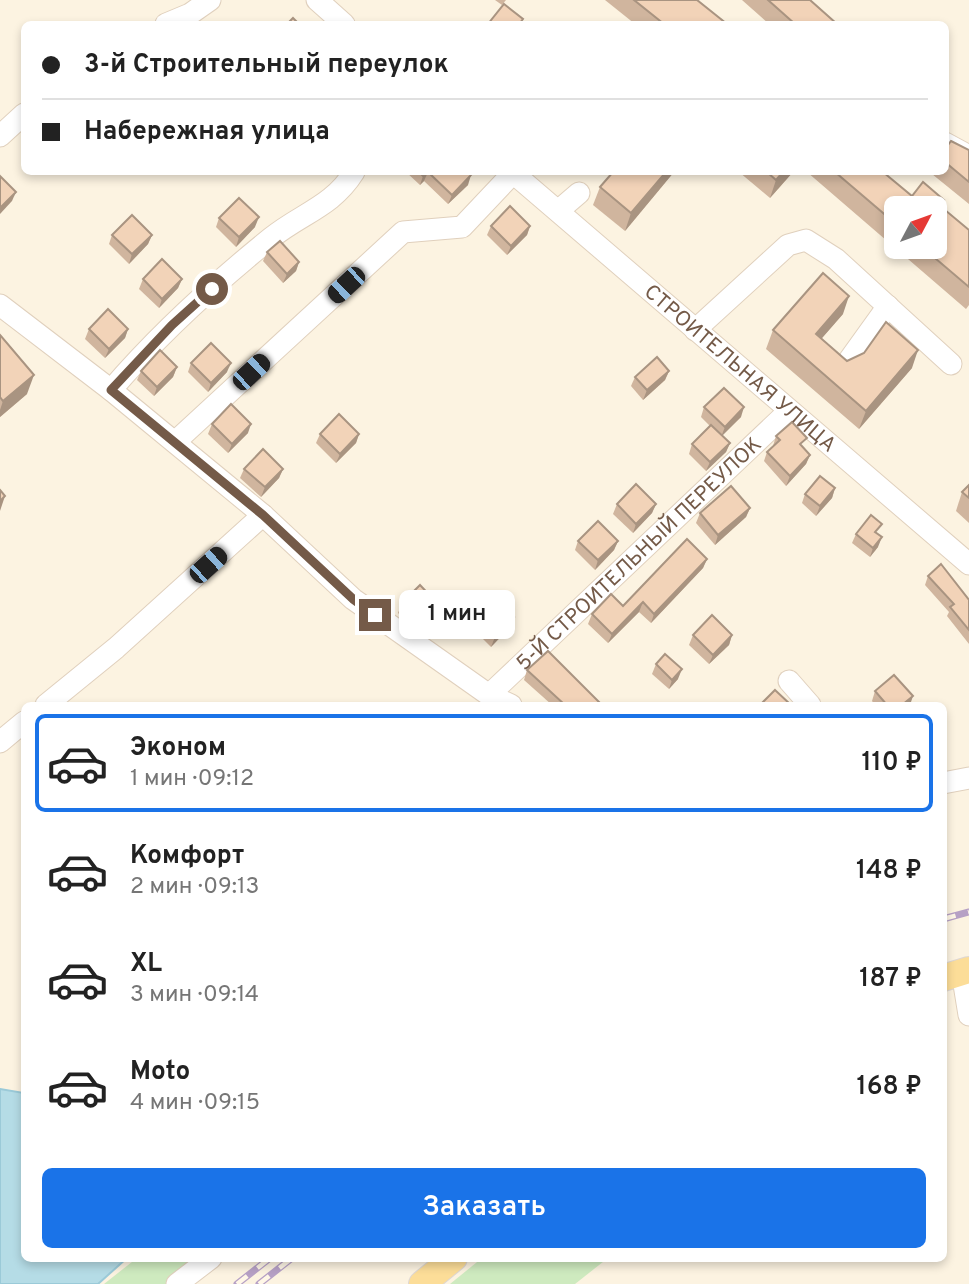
<!DOCTYPE html>
<html lang="ru">
<meta charset="utf-8">
<style>
:root{--surface:#fff;--page:#f2f2f2;--text:#222;--muted:#767676;--line:#e0e0e0;--accent:#1a73e8}
body{margin:0;font-family:Overpass,sans-serif;background:var(--page);color:var(--text);height:100vh;display:flex;flex-direction:column;font-size:26px;white-space:nowrap}
*{box-sizing:border-box;margin:0}
p{font-size:23px;color:var(--muted)}
.icon{flex:none;width:38px;height:38px;fill:none;stroke:currentColor;stroke-width:2;stroke-linecap:round;stroke-linejoin:round}
.map{position:relative;flex:1;overflow:hidden}
.side{position:absolute;left:21px;top:702px;width:926px;height:560px;display:flex;flex-direction:column;background:var(--surface);border-radius:10px;box-shadow:0 4px 10px #0003}
.side>*{flex:none}
.guide{position:absolute;left:21px;top:21px;width:928px;height:154px;border-radius:10px;box-shadow:0 4px 10px #0003;display:grid;align-content:center;height:154px;padding:0 21px;background:var(--surface)}
.needle{width:46px;rotate:49deg}
.fabs{position:absolute;left:884px;top:196px;display:grid;gap:14px}
.fabs a{display:grid;place-items:center;width:63px;height:63px;border-radius:10px;background:var(--surface);box-shadow:0 4px 10px #0003;font-size:35px}
.end{position:absolute;width:32px;height:32px;margin:-16px;border:9px solid #745a48;background:#fff;box-shadow:0 0 0 4px #fff}
.from{border-radius:50%}
.bubble{position:absolute;height:49px;border-radius:10px;background:var(--surface);box-shadow:0 4px 10px #0003;font-size:23px;font-weight:600;line-height:49px;text-align:center}
.car{position:absolute;width:21px;height:42px;margin:-21px -10px;border-radius:9px;box-shadow:0 0 5px 2px #0007;background:linear-gradient(#222 24%,#8ab4d8 0 40%,#222 0 76%,#8ab4d8 0 86%,#222 0)}
.guide b{display:flex;align-items:center;gap:24px;height:66px;font-size:26px}
.guide b+b{border-top:2px solid var(--line)}
.guide i{width:18px;height:18px;background:var(--text)}
ul{padding:12px 0 0;list-style:none}
li{display:flex;align-items:center;gap:21px;height:98px;margin:0 14px 10px;padding:0 7px;border:4px solid transparent;border-radius:10px}
li div{flex:1}
li b{display:block;font-size:26px}
li em{font-style:normal;font-weight:600}
li.active{border-color:var(--accent)}
li>.icon{width:63px;height:63px;stroke-width:1.5}
.primary-button{display:flex;gap:14px;margin-top:auto;padding:14px 21px}
.primary-button a{flex:1;height:80px;border-radius:10px;background:var(--accent);color:#fff;font-size:28px;font-weight:600;line-height:80px;text-align:center}
.map>svg:first-child{display:block}
.green{fill:#ceeabf}
.water{fill:#b5dce6;stroke:#9bcad8;stroke-width:2}
.lines{fill:none;stroke-linecap:round;stroke-linejoin:round}
.minor-casing{stroke:#e0d0bd;stroke-width:23}
.major-casing{stroke:#ded7d3;stroke-width:28}
.minor{stroke:#fff;stroke-width:21}
.major{stroke:#fcdd98;stroke-width:26}
.rail-casing{stroke:#b6a0c5;stroke-width:7}
.rail{stroke:#fff7e7;stroke-width:4.5;stroke-dasharray:13;stroke-linecap:butt}
.wall{fill:#d0b59e;fill-rule:evenodd}
.shaded-wall{fill:#a99481}
.building{fill:#f2d3b8;stroke:#a99481;stroke-width:2}
.route{stroke:#745a48;stroke-width:9}
.labels{text-anchor:middle;stroke-width:5;stroke-linejoin:round;paint-order:stroke}
.street-label{font-size:21px;fill:#745a48;stroke:#fff7e7}
</style>
<div class="map">
<svg width="969" height="1284" viewBox="0 0 969 1284">
<rect width="100%" height="100%" fill="#fcf3e1"/>
<g class="green">
<polygon points="137,1258 200,1258 167,1284 104,1284"/>
<polygon points="482,1258 608,1258 575,1284 450,1284"/>
</g>
<polygon class="water" points="0,1089 24,1093 24,1258 127,1258 98,1284 0,1284"/>
<g class="lines">
<g class="minor-casing">
<g id="minor">
<polyline points="317,0 344,24"/>
<polyline points="166,24 190,14 210,0"/>
<polyline points="0,136 24,114"/>
<polyline points="945,143 969,156"/>
<path id="s1" d="M 512,172 L 969,564"/>
<polyline points="558,211 579,193"/>
<polyline points="0,305 111,390 263,515 353,599 489,695 511,705"/>
<polyline points="695,330 788,245 806,240 836,259 951,364"/>
<polyline points="847,363 888,306"/>
<path d="M 111,390 C 159,334 214,284 271,238 C 302,213 332,207 354,172"/>
<polyline points="175,442 403,232 462,227 513,173"/>
<polyline points="789,681 810,705"/>
<path id="s2" d="M 489,695 L 789,411"/>
<polyline points="46,705 116,648 263,515"/>
<polyline points="0,742 24,722"/>
<polyline points="943,783 969,778"/>
<polyline points="962,972 969,1015"/>
<polyline points="177,1284 211,1258"/>
</g>
</g>
<g class="major-casing">
<g id="major">
<polyline points="943,978 969,970"/>
<polyline points="422,1284 454,1258"/>
</g>
</g>
<use href="#minor" class="minor"/>
<use href="#major" class="major"/>
<g class="rail-casing">
<g id="rail">
<polyline points="943,919 969,912"/>
<polyline points="237,1284 270,1258"/>
<polyline points="259,1284 292,1258"/>
</g>
</g>
<use href="#rail" class="rail"/>
</g>
<g class="wall">
<polygon points="495,0 506,0 502,5"/>
<polygon points="605,0 697,0 727,24 635,24"/>
<polygon points="742,0 810,0 837,24 769,24"/>
<polygon points="945,149 969,150 969,204 932,174 933,172 945,172"/>
<polygon points="406,172 467,172 468,185 448,204 424,181 420,185"/>
<polygon points="613,172 674,172 625,231 593,205 600,187"/>
<polygon points="739,172 793,172 770,198"/>
<path d="M 807,172 L 883,172 L 912,196 L 941,206 L 969,230 L 969,305 L 966,309 ZM 896,208 L 934,247 L 896,247 Z"/>
<polygon points="219,218 255,227 236,247 216,227"/>
<polygon points="491,226 530,226 527,235 507,255 487,235"/>
<polygon points="112,235 152,235 148,244 129,264 109,244"/>
<polygon points="267,252 299,262 296,271 283,283 263,261"/>
<polygon points="143,279 182,279 178,288 159,308 139,289"/>
<polygon points="843,314 821,339 847,361 912,368 859,429 766,349 773,330"/>
<polygon points="89,329 128,329 125,338 105,358 85,339"/>
<polygon points="0,335 27,394 0,417"/>
<polygon points="191,363 227,372 208,392 188,372"/>
<polygon points="177,367 173,377 154,396 137,380 141,371"/>
<polygon points="669,371 665,380 643,400 631,386 635,377"/>
<polygon points="704,407 741,417 722,435 730,443 726,452 706,471 689,454 692,444 710,426 701,417"/>
<polygon points="212,424 248,433 228,453 208,434"/>
<polygon points="320,434 359,434 356,443 336,463 316,443"/>
<polygon points="776,436 803,447 810,455 806,464 786,486 764,461 767,452 773,446"/>
<polygon points="244,469 283,469 279,478 261,497 240,478"/>
<polygon points="969,485 969,523 956,511 962,492"/>
<polygon points="835,488 832,498 816,516 802,503 805,494"/>
<polygon points="617,504 656,504 652,513 633,533 613,514"/>
<polygon points="750,508 746,517 715,545 696,523 700,513"/>
<polygon points="856,534 878,534 878,547 870,557 852,543"/>
<polygon points="578,541 618,541 614,550 595,570 575,550"/>
<polygon points="707,559 703,568 651,623 639,612 608,643 588,624 592,614 623,606"/>
<polygon points="928,576 969,600 969,644 947,616 949,612 925,585"/>
<polygon points="402,603 433,611 416,628 398,613"/>
<polygon points="474,618 510,627 491,647 471,627"/>
<polygon points="693,635 732,635 729,645 709,664 689,645"/>
<polygon points="656,664 678,679 669,689 652,674"/>
<polygon points="527,670 602,705 552,705 524,680"/>
<polygon points="875,691 910,705 875,705 872,701"/>
</g>
<g class="shaded-wall">
<polygon points="428,172 424,181 420,185 423,176"/>
<polygon points="666,172 674,172 625,231 631,213"/>
<polygon points="783,172 793,172 770,198 776,180"/>
<polygon points="471,175 468,185 448,204 452,195"/>
<polygon points="16,192 12,201 0,214 0,208"/>
<polygon points="259,217 255,227 236,247 239,237"/>
<polygon points="530,226 527,235 507,255 511,246"/>
<polygon points="152,235 148,244 129,264 132,254"/>
<polygon points="299,262 296,271 283,283 287,274"/>
<polygon points="182,279 178,288 159,308 162,299"/>
<polygon points="849,296 843,314 809,353 816,334"/>
<polygon points="128,329 125,338 105,358 109,349"/>
<polygon points="918,350 912,368 859,429 866,411"/>
<polygon points="231,363 227,372 208,392 211,383"/>
<polygon points="177,367 173,377 154,396 157,387"/>
<polygon points="669,371 665,380 643,400 647,390"/>
<polygon points="34,375 27,394 0,417 0,410 3,401"/>
<polygon points="744,407 741,417 721,437 725,427"/>
<polygon points="251,424 248,433 228,453 232,444"/>
<polygon points="359,434 356,443 336,463 340,454"/>
<polygon points="730,443 726,452 706,471 710,462"/>
<polygon points="810,455 806,464 786,486 790,476"/>
<polygon points="283,469 279,478 261,497 265,487"/>
<polygon points="835,488 832,498 816,516 820,506"/>
<polygon points="5,496 0,511 0,501"/>
<polygon points="656,504 652,513 633,533 636,524"/>
<polygon points="750,508 746,517 715,545 718,535"/>
<polygon points="882,537 878,547 870,557 873,548"/>
<polygon points="618,541 614,550 595,570 598,560"/>
<polygon points="707,559 703,568 651,623 654,614"/>
<polygon points="436,602 433,611 416,628 420,618"/>
<polygon points="643,602 639,612 608,643 612,634"/>
<polygon points="514,617 510,627 491,647 495,637"/>
<polygon points="732,635 729,645 709,664 713,655"/>
<polygon points="682,669 678,679 669,689 672,680"/>
<polygon points="913,696 910,705 902,705"/>
</g>
<g class="building">
<polygon points="634,0 697,0 727,24 664,24"/>
<polygon points="768,0 810,0 837,24 795,24"/>
<polygon points="504,4 523,19 519,24 488,24"/>
<polygon points="293,18 299,24 287,24"/>
<polygon points="951,141 969,150 969,182 945,162 945,149"/>
<polygon points="419,172 428,172 423,176"/>
<polygon points="428,172 467,172 471,175 452,195"/>
<polygon points="613,172 666,172 631,213 600,187"/>
<polygon points="767,172 783,172 776,180"/>
<polygon points="835,172 883,172 912,196 923,182 944,200 939,205 969,230 969,287 922,247 934,247 934,208 896,208 896,224"/>
<polygon points="0,176 16,192 0,208"/>
<polygon points="239,198 259,217 239,237 219,218"/>
<polygon points="510,206 530,226 511,246 491,226"/>
<polygon points="132,215 152,235 132,254 112,235"/>
<polygon points="280,241 299,262 287,274 267,252"/>
<polygon points="162,259 182,279 162,299 143,279"/>
<polygon points="823,273 849,296 816,334 847,361 864,353 886,322 918,350 866,411 773,330"/>
<polygon points="108,309 128,329 109,349 89,329"/>
<polygon points="0,335 34,375 3,401 0,397"/>
<polygon points="211,343 231,363 211,383 191,363"/>
<polygon points="160,350 177,367 157,387 141,371"/>
<polygon points="657,357 669,371 647,390 635,377"/>
<polygon points="724,388 744,407 725,427 704,407"/>
<polygon points="231,404 251,424 232,444 212,424"/>
<polygon points="339,414 359,434 340,454 320,434"/>
<polygon points="792,422 807,438 800,444 810,455 790,476 767,452 780,440 776,436"/>
<polygon points="711,425 730,443 710,462 692,444"/>
<polygon points="263,449 283,469 265,487 244,469"/>
<polygon points="820,476 835,488 820,506 805,494"/>
<polygon points="636,484 656,504 636,524 617,504"/>
<polygon points="969,485 969,498 962,492"/>
<polygon points="731,486 750,508 718,535 700,513"/>
<polygon points="0,490 5,496 0,501"/>
<polygon points="871,515 882,524 875,532 882,537 873,548 856,534"/>
<polygon points="598,521 618,541 598,560 578,541"/>
<polygon points="687,539 707,559 654,614 643,602 612,634 592,614 611,594 623,606"/>
<polygon points="941,564 969,600 969,630 950,607 954,604 928,576"/>
<polygon points="420,585 436,602 420,618 402,603"/>
<polygon points="494,598 514,617 495,637 474,618"/>
<polygon points="712,615 732,635 713,655 693,635"/>
<polygon points="548,651 602,705 565,705 527,670"/>
<polygon points="665,654 682,669 672,680 656,664"/>
<polygon points="894,675 913,696 902,705 887,705 875,691"/>
<polygon points="775,690 791,705 760,705"/>
</g>
<g class="lines">
<polyline class="route" points="212,289 172,325 111,390 263,515 353,599 375,615"/>
</g>
<g class="labels">
<g class="street-label">
<text dy="7" stroke="none"><textPath href="#s1" startOffset="301">СТРОИТЕЛЬНАЯ УЛИЦА</textPath></text>
<text dy="7" stroke="none"><textPath href="#s2" startOffset="206">5-Й СТРОИТЕЛЬНЫЙ ПЕРЕУЛОК</textPath></text>
</g>
</g>
</svg>
<div class="fabs">
<a><svg class="needle" viewBox="-14 -14 28 28"><path d="M0-13l5 13h-10z" fill="#e53935"/><path d="M0 13l5-13h-10z" fill="#767676"/></svg></a>
</div>
<i class="end from" style="left:212px;top:289px"></i>
<i class="end" style="left:375px;top:615px"></i>
<div class="bubble" style="left:399px;top:590px;width:116px">1 мин</div>
<i class="car" style="left:346px;top:285px;rotate:227deg"></i>
<i class="car" style="left:251px;top:372px;rotate:47deg"></i>
<i class="car" style="left:208px;top:565px;rotate:48deg"></i>
<div class="guide">
<b><i class="from"></i>3-й Строительный переулок</b>
<b><i></i>Набережная улица</b>
</div>
<section class="side">
<ul>
<li class="active"><svg class="icon" aria-label="car" viewBox="0 0 24 24"><path d="M5 17H2v-5l4-1 3-4h7l3 4 3 1v5h-3M9 17h6M6 11h13"/><circle cx="7" cy="17" r="2"/><circle cx="17" cy="17" r="2"/></svg><div><b>Эконом</b><p>1 мин · 09:12</p></div><em>110 ₽</em></li>
<li><svg class="icon" aria-label="car" viewBox="0 0 24 24"><path d="M5 17H2v-5l4-1 3-4h7l3 4 3 1v5h-3M9 17h6M6 11h13"/><circle cx="7" cy="17" r="2"/><circle cx="17" cy="17" r="2"/></svg><div><b>Комфорт</b><p>2 мин · 09:13</p></div><em>148 ₽</em></li>
<li><svg class="icon" aria-label="car" viewBox="0 0 24 24"><path d="M5 17H2v-5l4-1 3-4h7l3 4 3 1v5h-3M9 17h6M6 11h13"/><circle cx="7" cy="17" r="2"/><circle cx="17" cy="17" r="2"/></svg><div><b>XL</b><p>3 мин · 09:14</p></div><em>187 ₽</em></li>
<li><svg class="icon" aria-label="car" viewBox="0 0 24 24"><path d="M5 17H2v-5l4-1 3-4h7l3 4 3 1v5h-3M9 17h6M6 11h13"/><circle cx="7" cy="17" r="2"/><circle cx="17" cy="17" r="2"/></svg><div><b>Moto</b><p>4 мин · 09:15</p></div><em>168 ₽</em></li>
</ul>
<div class="primary-button"><a>Заказать</a></div>
</section>
</div>
